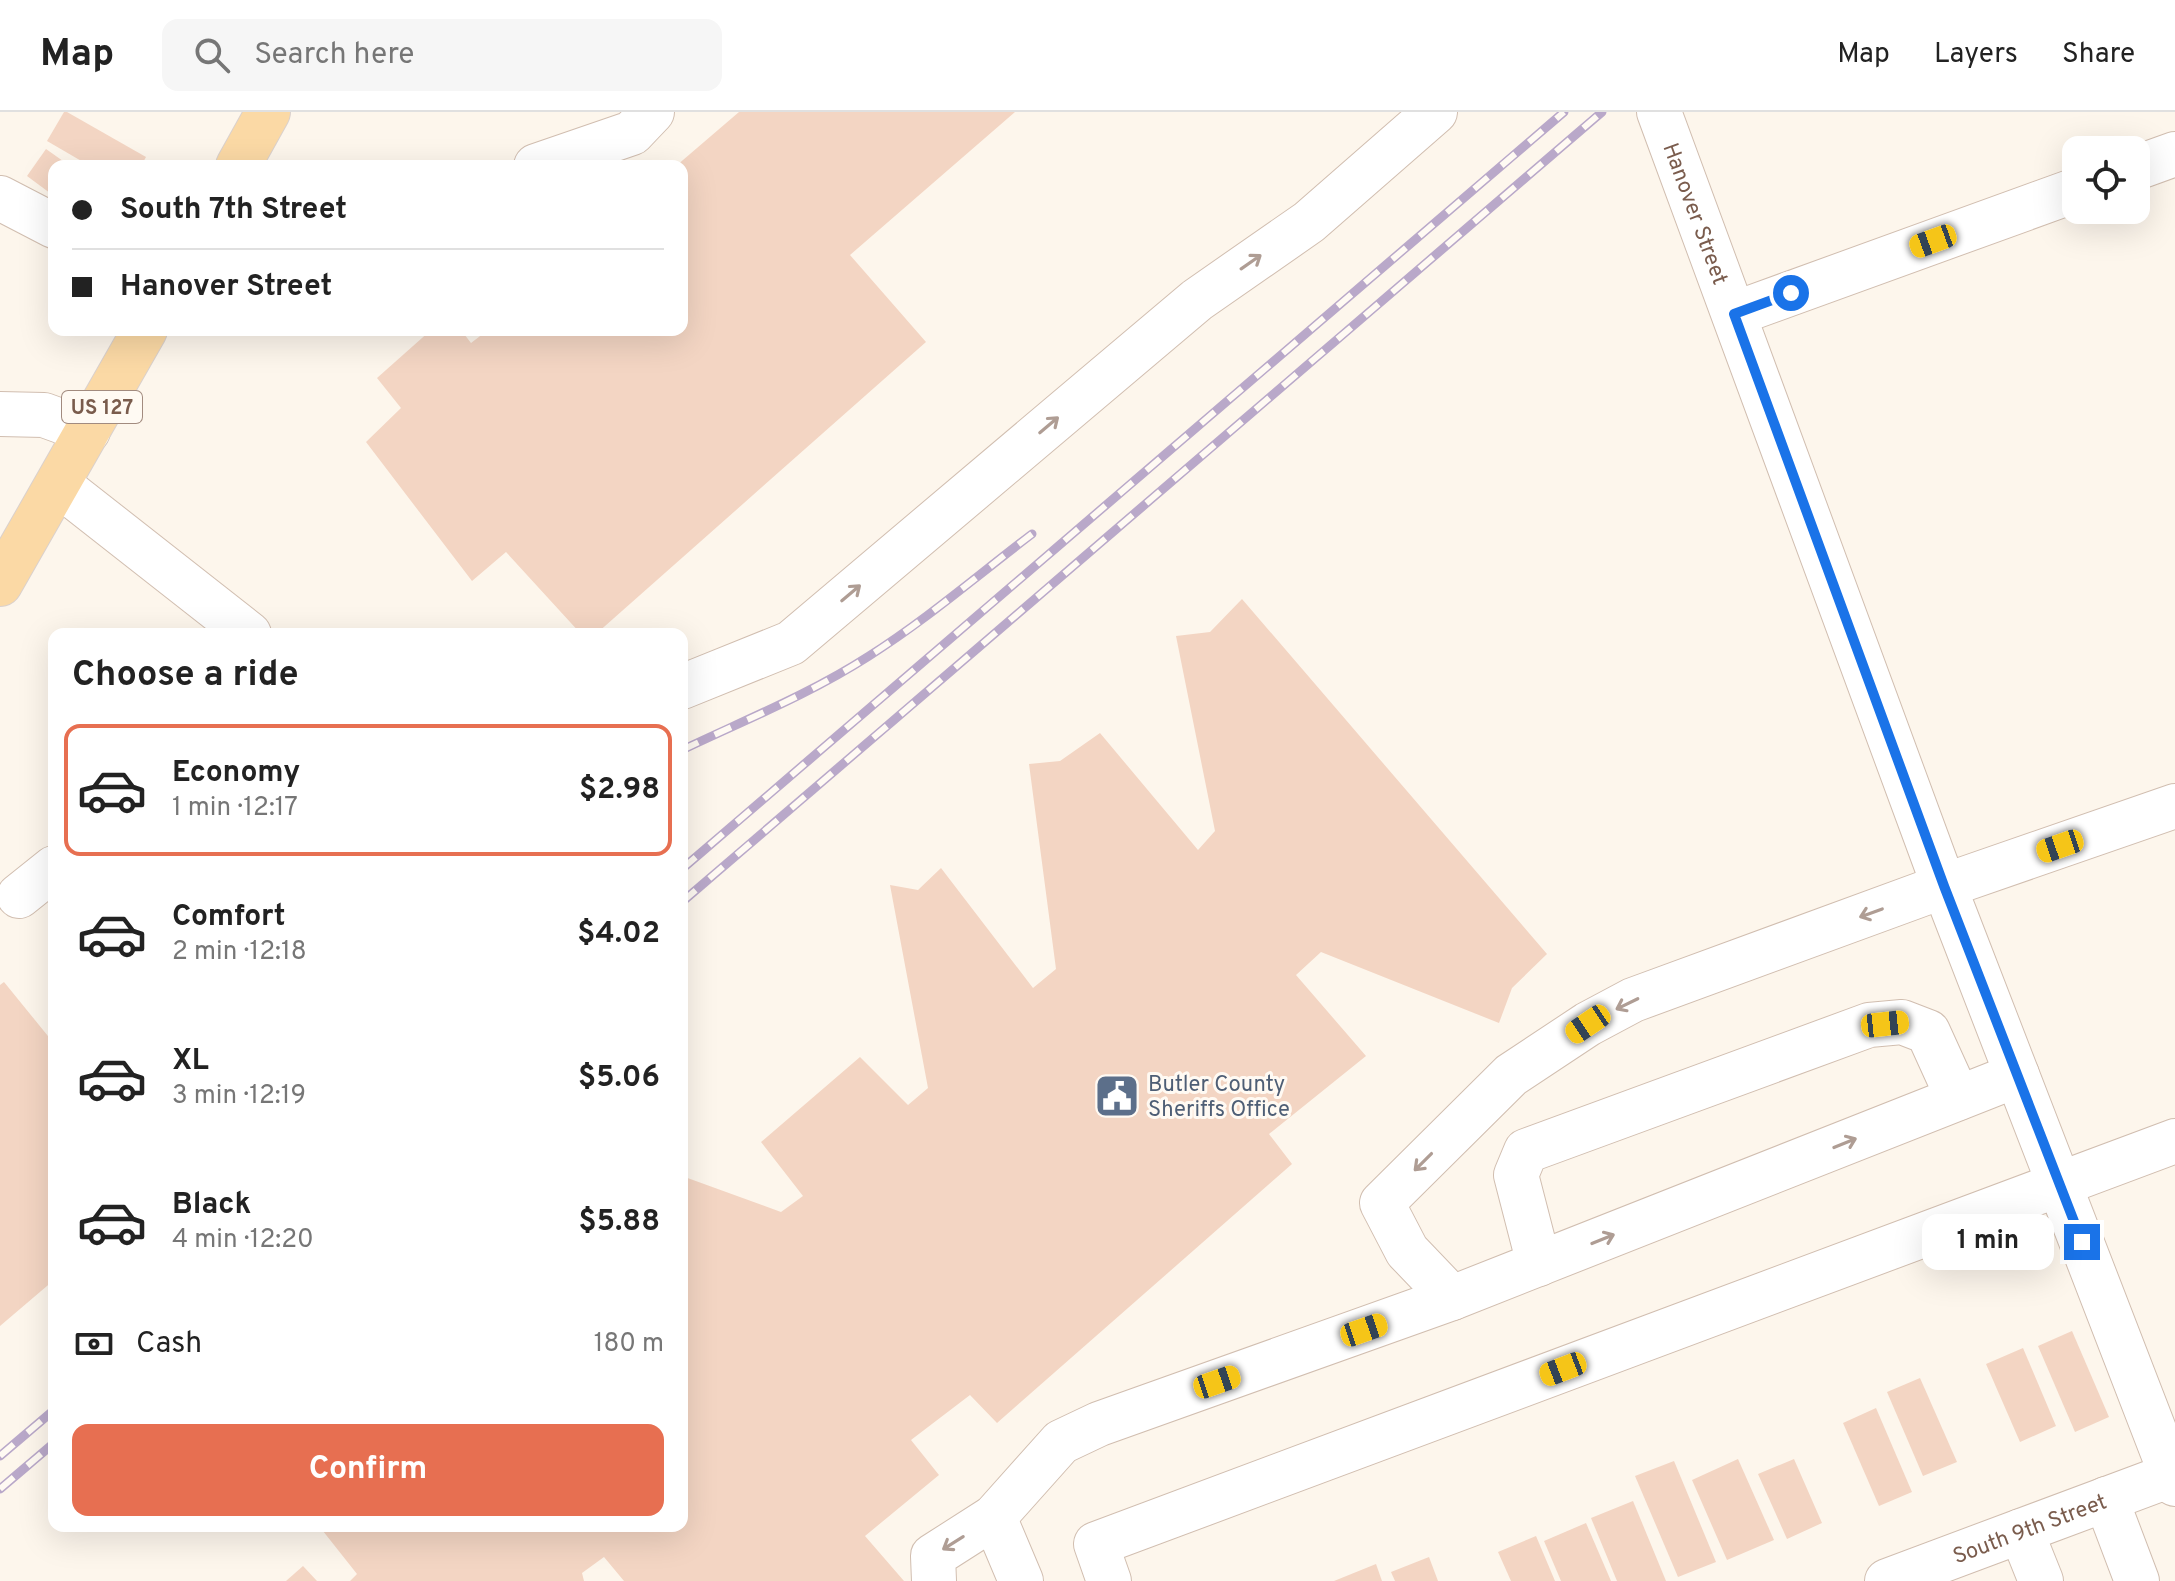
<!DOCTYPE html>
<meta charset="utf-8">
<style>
:root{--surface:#fff;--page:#f6f6f6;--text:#222;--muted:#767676;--line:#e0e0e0;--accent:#e76f51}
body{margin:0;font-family:Overpass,sans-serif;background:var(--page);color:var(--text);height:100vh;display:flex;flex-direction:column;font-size:30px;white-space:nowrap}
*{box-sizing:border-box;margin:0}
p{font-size:26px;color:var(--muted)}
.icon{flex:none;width:44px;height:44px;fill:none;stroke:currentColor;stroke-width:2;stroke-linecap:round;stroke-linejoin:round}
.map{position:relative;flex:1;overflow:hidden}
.sheet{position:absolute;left:48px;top:516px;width:640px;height:904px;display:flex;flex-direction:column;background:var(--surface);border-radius:16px;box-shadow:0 8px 32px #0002}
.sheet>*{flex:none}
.guide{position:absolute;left:48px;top:48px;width:640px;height:176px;border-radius:16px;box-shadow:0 8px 32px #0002;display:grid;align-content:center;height:176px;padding:0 24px;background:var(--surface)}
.controls{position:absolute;left:2062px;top:24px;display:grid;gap:16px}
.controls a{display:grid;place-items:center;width:88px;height:88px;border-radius:16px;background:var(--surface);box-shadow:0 8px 32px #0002;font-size:40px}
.end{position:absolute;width:36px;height:36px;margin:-18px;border:10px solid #1a73e8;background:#fff;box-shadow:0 0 0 4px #fff}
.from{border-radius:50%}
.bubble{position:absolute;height:56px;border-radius:16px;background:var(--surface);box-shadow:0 8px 32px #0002;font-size:26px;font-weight:700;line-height:56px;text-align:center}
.car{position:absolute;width:24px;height:48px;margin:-24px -12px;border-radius:10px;box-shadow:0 0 6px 2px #0007;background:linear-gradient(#f5c518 24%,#345 0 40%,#f5c518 0 76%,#345 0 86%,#f5c518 0)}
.guide b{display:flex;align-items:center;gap:28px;height:76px;font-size:30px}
.guide b+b{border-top:2px solid var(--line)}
.guide i{width:20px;height:20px;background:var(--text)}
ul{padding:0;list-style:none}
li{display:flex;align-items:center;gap:24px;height:132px;margin:0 16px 12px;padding:0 8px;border:4px solid transparent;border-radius:16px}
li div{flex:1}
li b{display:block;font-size:30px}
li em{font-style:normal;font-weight:700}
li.current{border-color:var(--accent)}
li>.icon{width:72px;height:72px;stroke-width:1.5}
h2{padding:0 24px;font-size:36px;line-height:96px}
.pay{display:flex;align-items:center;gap:20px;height:88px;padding:0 24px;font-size:30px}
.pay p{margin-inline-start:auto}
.cta{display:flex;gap:16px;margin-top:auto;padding:16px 24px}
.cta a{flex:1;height:92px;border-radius:16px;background:var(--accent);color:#fff;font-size:32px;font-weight:700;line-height:92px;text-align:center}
header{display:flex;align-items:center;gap:48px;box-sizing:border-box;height:112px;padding:0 40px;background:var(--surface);border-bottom:2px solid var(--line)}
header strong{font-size:38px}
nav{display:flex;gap:44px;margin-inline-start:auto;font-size:28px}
.search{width:560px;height:72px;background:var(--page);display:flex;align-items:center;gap:20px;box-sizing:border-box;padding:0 28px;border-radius:16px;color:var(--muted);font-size:30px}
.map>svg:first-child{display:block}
.building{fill:#f3d5c3}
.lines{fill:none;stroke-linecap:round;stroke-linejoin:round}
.minor-casing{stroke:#d1beb0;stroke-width:46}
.major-casing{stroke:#dad1cd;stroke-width:46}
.minor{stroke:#fff;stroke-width:44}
.major{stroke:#fbd9a5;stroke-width:44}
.rail-casing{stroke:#b9a8c9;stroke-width:9}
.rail{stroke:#fffaf3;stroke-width:6;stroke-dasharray:18;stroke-linecap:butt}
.oneway{stroke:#af9d94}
.route{stroke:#1a73e8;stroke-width:10}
.labels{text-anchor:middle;stroke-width:6;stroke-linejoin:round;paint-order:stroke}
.shield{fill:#fffaf3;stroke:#a28b7f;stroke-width:2}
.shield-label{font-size:20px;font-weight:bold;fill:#7a5c4d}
.street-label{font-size:22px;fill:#7a5c4d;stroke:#fffaf3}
.service-label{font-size:22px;fill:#4e5e75;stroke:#fffaf3;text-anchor:start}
</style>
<header>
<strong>Map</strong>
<div class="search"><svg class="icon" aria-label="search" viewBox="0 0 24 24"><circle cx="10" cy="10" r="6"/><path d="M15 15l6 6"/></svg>Search here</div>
<nav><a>Map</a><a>Layers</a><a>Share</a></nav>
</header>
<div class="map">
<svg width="2175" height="1469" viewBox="0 0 2175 1469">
<rect width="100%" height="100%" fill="#fdf6ec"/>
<g class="building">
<polygon points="64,0 67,0 146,45 141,54 90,54 47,29"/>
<polygon points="739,0 1015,0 850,143 926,230 596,522 581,522 506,440 472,469 366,330 401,296 377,266 431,218 461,218 471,231 488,218 682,218 682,54 676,54"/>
<polygon points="46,37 70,54 54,54 54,84 27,64"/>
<polygon points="1242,487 1547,842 1512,876 1499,911 1321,840 1296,863 1366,944 1269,1022 1292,1052 997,1311 970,1283 911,1328 939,1363 865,1424 904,1469 624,1469 604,1445 582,1461 584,1469 350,1469 357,1462 319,1414 682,1414 682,1064 781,1100 803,1084 761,1030 860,945 908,993 928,976 890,773 918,778 941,756 1033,876 1056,857 1029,652 1060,649 1100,621 1198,738 1215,719 1176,524 1210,520"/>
<polygon points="4,870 52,929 54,927 54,1168 0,1214 0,873"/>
<polygon points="2072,1219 2109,1305 2075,1320 2038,1234"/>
<polygon points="2023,1236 2056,1314 2020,1330 1986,1252"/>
<polygon points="1920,1266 1957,1350 1923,1364 1887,1280"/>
<polygon points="1876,1296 1912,1380 1879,1394 1843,1311"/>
<polygon points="1738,1347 1774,1428 1727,1448 1692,1368"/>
<polygon points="1794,1347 1822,1411 1787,1427 1758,1362"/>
<polygon points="1674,1349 1716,1450 1678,1465 1635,1364"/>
<polygon points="1633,1389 1666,1469 1617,1469 1591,1406"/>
<polygon points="1586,1411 1611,1469 1561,1469 1544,1429"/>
<polygon points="1536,1424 1555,1469 1511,1469 1498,1440"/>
<polygon points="1429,1445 1438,1469 1395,1469 1391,1460"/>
<polygon points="1376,1452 1382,1469 1334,1469"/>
<polygon points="303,1454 317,1469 286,1469"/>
</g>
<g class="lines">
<g class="minor-casing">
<g id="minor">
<path id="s1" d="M 1659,0 L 1944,774 L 2175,1372"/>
<polyline points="536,54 632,21 652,0"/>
<polyline points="2136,56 2175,42"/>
<polyline points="0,86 54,114"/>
<polyline points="1734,202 2076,78"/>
<polyline points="0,302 44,303 88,319"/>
<polyline points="58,372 249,522"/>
<polyline points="682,575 791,531 1197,188 1309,110 1435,0"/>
<polyline points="19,784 54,756"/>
<polyline points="1539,1152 1516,1063 1526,1039 1869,913 1902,910 1928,920 1958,986"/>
<polyline points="1452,1186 1407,1139 1382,1091 1511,963 1588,912 1633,888 1944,774 2175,694"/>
<polyline points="2106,1387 2137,1469"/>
<polyline points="994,1405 1021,1469"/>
<polyline points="2021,1419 2041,1469"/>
<polyline points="934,1469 933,1444 994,1405 1061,1330 1099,1312 1452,1186 2017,963"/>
<polyline points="1109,1469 1096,1432 2175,1029"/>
<path id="s2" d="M 1887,1469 L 2171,1363"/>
</g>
</g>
<g class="major-casing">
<g id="major">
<polyline points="238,54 268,0"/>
<polyline points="0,472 145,218"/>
</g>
</g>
<use href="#minor" class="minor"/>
<use href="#major" class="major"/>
<g class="rail-casing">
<g id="rail">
<path d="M 682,638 C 745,608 810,582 869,544 C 926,508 978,463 1032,422"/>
<polyline points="682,757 1564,0"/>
<polyline points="682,790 1602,0"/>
<polyline points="0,1344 54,1298"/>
<polyline points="0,1377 54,1331"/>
</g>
</g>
<use href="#rail" class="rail"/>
</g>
<defs><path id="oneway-shaft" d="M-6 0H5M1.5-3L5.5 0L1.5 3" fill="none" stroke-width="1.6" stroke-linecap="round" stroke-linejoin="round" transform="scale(2)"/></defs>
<g class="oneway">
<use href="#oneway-shaft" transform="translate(1251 150) rotate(-35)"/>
<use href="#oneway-shaft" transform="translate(1049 313) rotate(-40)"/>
<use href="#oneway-shaft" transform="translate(851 481) rotate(-40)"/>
<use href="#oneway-shaft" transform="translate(1871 801) rotate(160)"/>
<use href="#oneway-shaft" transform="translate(1627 892) rotate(154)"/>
<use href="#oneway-shaft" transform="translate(1845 1031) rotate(-22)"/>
<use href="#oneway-shaft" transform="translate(1423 1050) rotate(135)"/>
<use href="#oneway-shaft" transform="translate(1603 1127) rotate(-22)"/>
<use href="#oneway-shaft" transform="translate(953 1431) rotate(148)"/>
</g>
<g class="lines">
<polyline class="route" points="1791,181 1734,202 1944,774 2082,1130"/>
</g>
<defs>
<g id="civic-square" transform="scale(2.3)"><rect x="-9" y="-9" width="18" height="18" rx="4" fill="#5c6f8a" stroke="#fffaf3"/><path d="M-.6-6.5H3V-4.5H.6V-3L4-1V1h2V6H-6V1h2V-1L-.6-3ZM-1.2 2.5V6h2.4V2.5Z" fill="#fff"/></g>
</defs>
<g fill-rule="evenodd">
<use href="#civic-square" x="1117" y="984"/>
</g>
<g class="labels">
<rect class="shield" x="62" y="279" width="80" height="32" rx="6"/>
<g class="shield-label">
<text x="102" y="302">US 127</text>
</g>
<g class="street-label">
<text dy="8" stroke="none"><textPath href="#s1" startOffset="108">Hanover Street</textPath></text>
<text dy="8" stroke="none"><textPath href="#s2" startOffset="152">South 9th Street</textPath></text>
</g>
<g class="service-label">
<text x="1148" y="979">Butler County<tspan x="1148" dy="25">Sheriffs Office</tspan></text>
</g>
</g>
</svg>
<div class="controls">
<a><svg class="icon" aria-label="locate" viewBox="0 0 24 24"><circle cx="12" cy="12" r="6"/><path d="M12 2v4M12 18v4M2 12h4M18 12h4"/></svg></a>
</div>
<i class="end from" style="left:1791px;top:181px"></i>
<i class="end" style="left:2082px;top:1130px"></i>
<div class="bubble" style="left:1922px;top:1102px;width:132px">1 min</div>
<i class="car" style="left:1933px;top:129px;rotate:250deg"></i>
<i class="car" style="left:2060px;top:734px;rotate:251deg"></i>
<i class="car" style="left:1588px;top:912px;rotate:236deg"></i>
<i class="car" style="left:1885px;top:912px;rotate:84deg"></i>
<i class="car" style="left:1364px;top:1218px;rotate:71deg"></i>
<i class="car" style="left:1563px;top:1257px;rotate:249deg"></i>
<i class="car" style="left:1217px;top:1270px;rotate:71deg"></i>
<div class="guide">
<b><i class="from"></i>South 7th Street</b>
<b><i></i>Hanover Street</b>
</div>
<section class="sheet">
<h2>Choose a ride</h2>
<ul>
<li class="current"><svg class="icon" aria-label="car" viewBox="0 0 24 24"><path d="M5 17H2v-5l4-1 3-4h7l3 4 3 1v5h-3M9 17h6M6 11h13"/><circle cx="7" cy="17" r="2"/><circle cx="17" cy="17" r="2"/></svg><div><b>Economy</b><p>1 min · 12:17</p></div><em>$2.98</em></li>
<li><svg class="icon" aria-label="car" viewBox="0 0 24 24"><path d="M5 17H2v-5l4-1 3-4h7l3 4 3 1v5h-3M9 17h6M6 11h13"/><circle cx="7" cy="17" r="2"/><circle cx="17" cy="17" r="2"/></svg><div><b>Comfort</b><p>2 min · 12:18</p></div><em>$4.02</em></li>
<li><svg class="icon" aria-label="car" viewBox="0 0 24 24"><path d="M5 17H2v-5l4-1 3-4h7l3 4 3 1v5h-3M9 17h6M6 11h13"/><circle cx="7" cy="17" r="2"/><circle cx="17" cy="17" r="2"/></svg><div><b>XL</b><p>3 min · 12:19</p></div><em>$5.06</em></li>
<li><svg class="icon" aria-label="car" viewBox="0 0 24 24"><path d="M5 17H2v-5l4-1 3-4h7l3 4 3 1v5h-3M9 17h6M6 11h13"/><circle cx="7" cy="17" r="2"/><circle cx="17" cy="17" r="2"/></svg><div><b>Black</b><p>4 min · 12:20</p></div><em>$5.88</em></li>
</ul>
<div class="pay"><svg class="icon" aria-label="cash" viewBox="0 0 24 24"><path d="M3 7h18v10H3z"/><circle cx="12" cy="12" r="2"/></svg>Cash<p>180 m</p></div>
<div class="cta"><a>Confirm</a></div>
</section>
</div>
